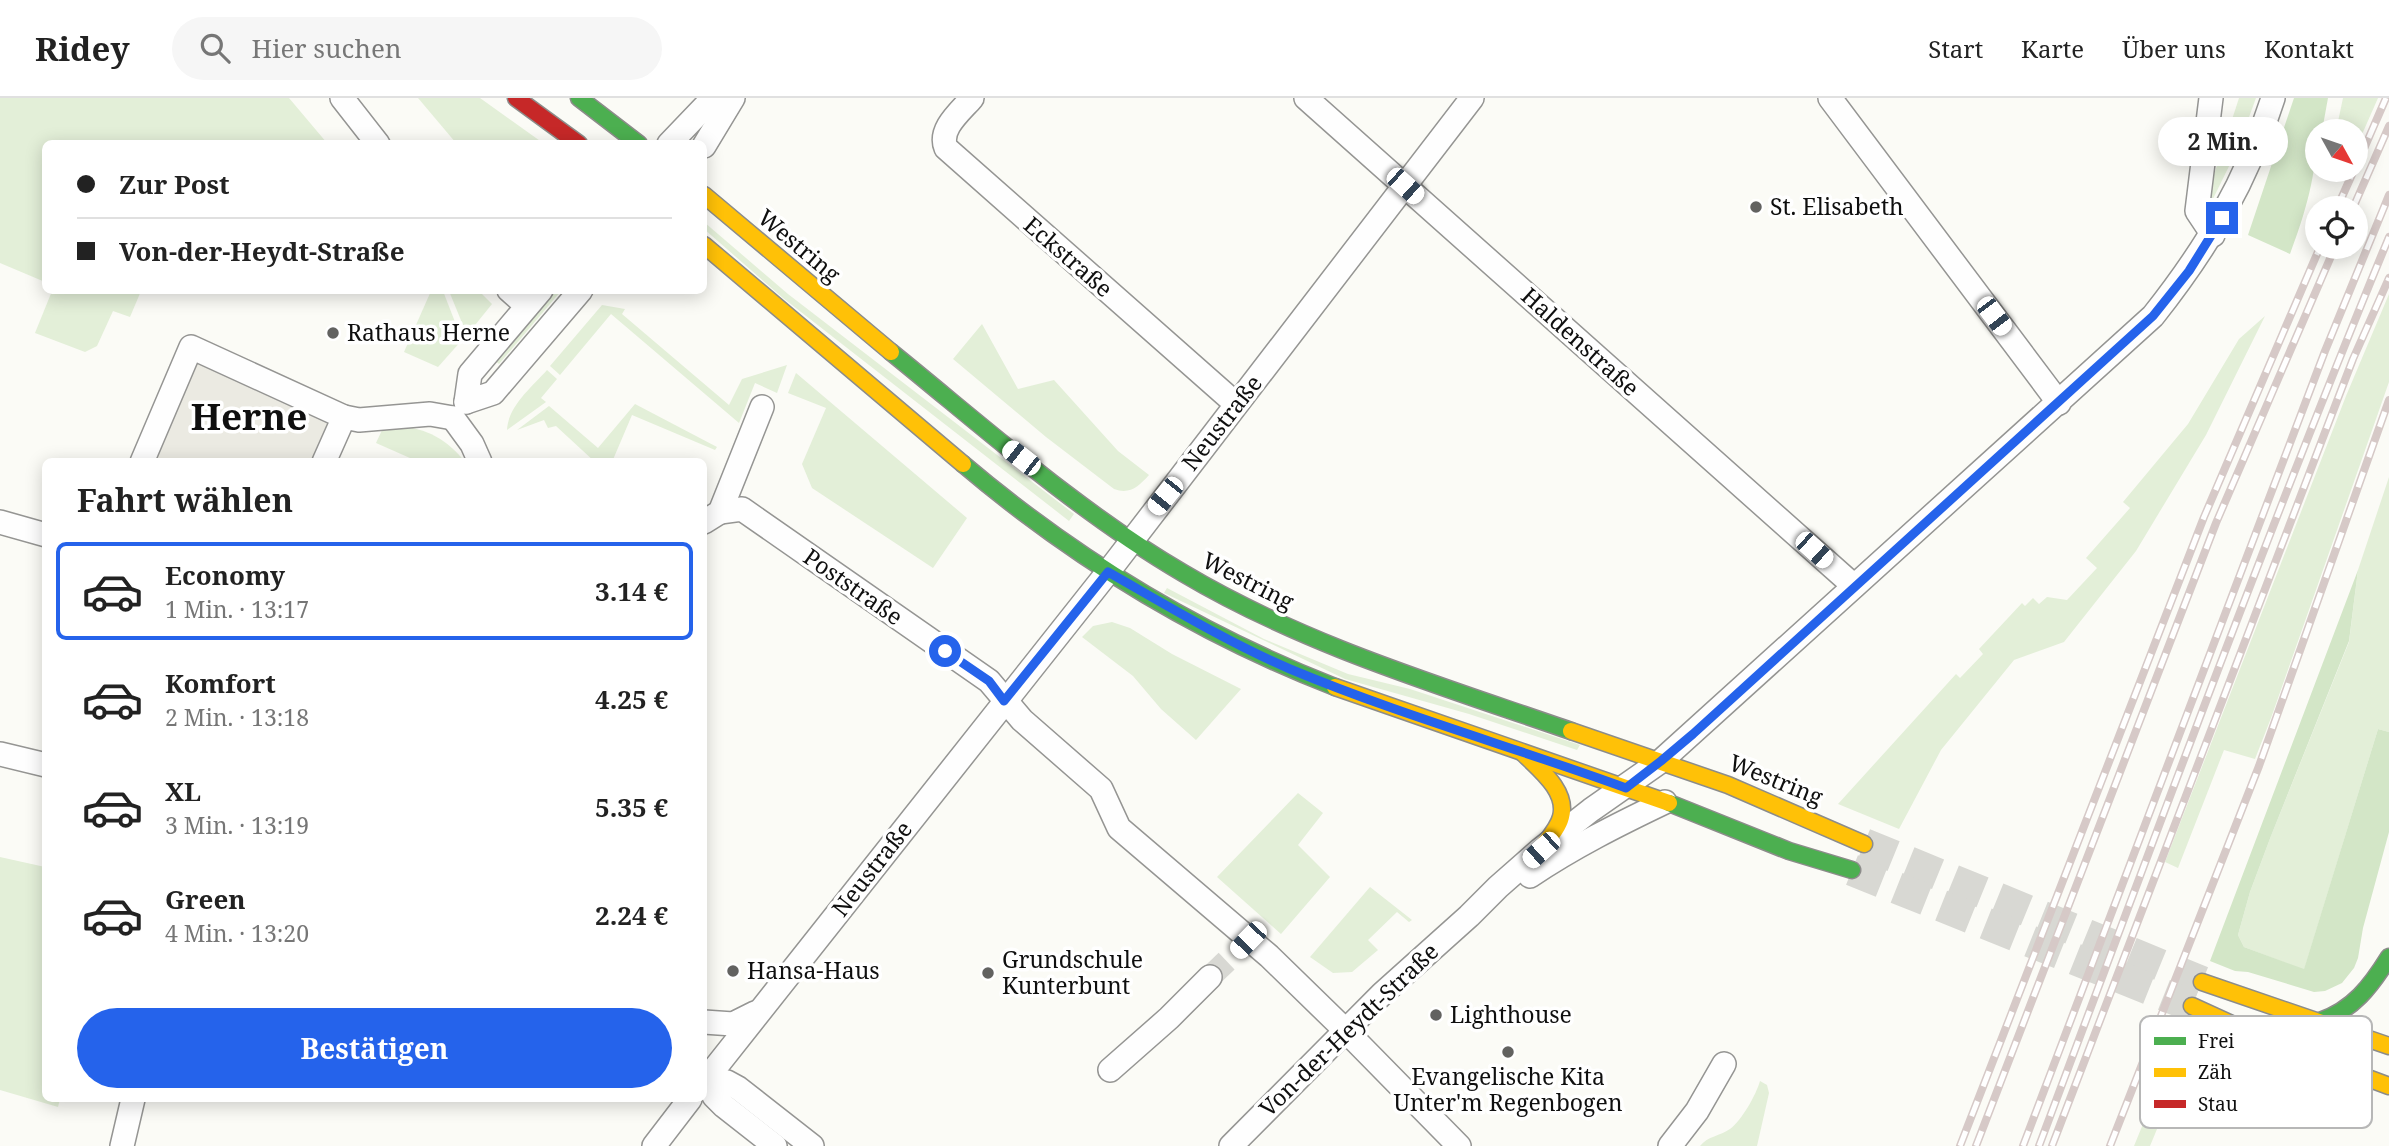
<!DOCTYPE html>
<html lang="de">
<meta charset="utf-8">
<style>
:root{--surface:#fff;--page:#f6f6f6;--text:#222;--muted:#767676;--line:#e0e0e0;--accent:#2563eb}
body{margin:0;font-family:"Noto Serif",serif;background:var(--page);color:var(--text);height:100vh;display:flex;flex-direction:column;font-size:26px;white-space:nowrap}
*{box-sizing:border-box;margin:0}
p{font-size:23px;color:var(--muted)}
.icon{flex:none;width:38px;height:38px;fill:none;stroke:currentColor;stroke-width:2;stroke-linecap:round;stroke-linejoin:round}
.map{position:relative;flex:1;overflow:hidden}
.drawer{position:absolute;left:42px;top:360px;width:665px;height:644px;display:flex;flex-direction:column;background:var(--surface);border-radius:10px;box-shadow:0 4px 18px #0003}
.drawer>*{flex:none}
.banner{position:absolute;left:42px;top:42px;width:665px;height:154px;border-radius:10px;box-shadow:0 4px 18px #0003;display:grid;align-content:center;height:154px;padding:0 35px;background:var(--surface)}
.needle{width:46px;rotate:130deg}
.fabs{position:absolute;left:2305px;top:21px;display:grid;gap:14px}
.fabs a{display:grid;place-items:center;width:63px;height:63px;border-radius:50%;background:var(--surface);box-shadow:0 4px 18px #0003;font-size:35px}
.end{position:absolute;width:32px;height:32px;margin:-16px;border:9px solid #2563eb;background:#fff;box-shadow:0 0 0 4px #fff}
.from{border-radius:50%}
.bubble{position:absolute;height:49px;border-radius:24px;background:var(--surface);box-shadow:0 4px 18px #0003;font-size:23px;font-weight:700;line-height:49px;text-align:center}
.car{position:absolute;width:21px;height:42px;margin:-21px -10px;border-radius:9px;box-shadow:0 0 5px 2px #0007;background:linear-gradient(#fff 24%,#345 0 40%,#fff 0 76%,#345 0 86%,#fff 0)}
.banner b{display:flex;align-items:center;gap:24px;height:66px;font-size:26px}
.banner b+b{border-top:2px solid var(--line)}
.banner i{width:18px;height:18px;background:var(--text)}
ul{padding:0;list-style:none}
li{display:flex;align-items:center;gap:21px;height:98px;margin:0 14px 10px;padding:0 21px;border:4px solid transparent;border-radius:10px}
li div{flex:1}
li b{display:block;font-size:26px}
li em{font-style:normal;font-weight:700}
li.selected{border-color:var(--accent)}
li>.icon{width:63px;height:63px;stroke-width:1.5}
h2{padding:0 35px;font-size:32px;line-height:84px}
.primary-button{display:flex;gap:14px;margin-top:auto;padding:14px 35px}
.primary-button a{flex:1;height:80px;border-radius:42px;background:var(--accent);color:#fff;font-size:28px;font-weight:700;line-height:80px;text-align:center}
header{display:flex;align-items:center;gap:42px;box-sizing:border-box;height:98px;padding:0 35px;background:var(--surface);border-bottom:2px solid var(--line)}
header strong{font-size:33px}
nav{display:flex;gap:38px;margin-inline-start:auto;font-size:24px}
.search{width:490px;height:63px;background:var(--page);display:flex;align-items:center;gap:18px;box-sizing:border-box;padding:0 24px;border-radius:38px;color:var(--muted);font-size:26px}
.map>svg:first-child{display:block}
.green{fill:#e3efd8}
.forest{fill:#d3e6c7}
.plaza{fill:#ebeae2}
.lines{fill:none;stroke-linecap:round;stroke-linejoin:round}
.street-tunnel{stroke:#d8d8d3;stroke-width:23;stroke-dasharray:23 11;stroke-linecap:butt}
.secondary-tunnel{stroke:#d8d8d3;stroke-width:32;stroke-dasharray:32 16;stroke-linecap:butt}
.street-casing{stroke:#959593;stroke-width:26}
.fast-casing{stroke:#8c8c8a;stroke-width:19}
.slow-casing{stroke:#8c8c8a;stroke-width:19}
.jam-casing{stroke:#8c8c8a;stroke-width:19}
.street{stroke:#fefefe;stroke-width:23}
.fast{stroke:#4caf50;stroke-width:16}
.slow{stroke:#ffc107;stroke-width:16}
.jam{stroke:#c62828;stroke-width:16}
.rail-casing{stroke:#d6c9c7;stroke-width:8}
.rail{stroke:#fff;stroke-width:5;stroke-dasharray:16;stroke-linecap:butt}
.route{stroke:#2563eb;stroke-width:9}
.poi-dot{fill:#626260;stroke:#fff;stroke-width:2.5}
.labels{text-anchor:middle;stroke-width:7;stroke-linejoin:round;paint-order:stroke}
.poi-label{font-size:23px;fill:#0f0f0f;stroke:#fff;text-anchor:start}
.street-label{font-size:23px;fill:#0f0f0f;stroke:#fff}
.town-label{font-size:37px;font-weight:bold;fill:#0f0f0f;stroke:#fff}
.key{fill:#fff;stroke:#b7b7b7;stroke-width:2}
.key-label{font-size:19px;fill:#0f0f0f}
</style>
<header>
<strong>Ridey</strong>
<div class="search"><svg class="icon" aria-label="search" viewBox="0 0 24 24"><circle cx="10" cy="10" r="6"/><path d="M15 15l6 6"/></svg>Hier suchen</div>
<nav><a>Start</a><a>Karte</a><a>Über uns</a><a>Kontakt</a></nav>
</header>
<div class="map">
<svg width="2389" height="1048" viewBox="0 0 2389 1048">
<rect width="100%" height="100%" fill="#fbfbf6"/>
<g class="green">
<polygon points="0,0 289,0 327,45 46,46 45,184 0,165"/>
<polygon points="418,0 480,0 543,45 456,45"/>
<polygon points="2239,0 2256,0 2237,52 2209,109 2211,86"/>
<polygon points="2343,0 2378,0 2356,50 2356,33 2336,33"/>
<polygon points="704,124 788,196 1074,416 1069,423 783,200 704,131"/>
<polygon points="52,193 52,192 141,193 130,219 113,213 97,248 85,254 35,235"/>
<polygon points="431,193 443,193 462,242 438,269 404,254"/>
<polygon points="449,193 479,193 492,206 467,237"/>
<polygon points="554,193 561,193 499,266 494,262"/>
<polygon points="2389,196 2389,284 2271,620 2255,661 2224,652 2178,770 2165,764 2346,298"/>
<polygon points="602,207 625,211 622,216 729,307 742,281 787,267 777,295 755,285 739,325 611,216 560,277 550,268"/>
<polygon points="2265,218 2206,337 2136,453 2064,544 2014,562 1941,652 1899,731 1838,706 1956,576 1960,580 1983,556 1979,551 2022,505 2025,508 2033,500 2039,506 2047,499 2067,502 2097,470 2086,460 2130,410 2123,404 2188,326 2239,241"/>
<path d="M 982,226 L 1018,291 L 1054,282 L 1118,353 L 1149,377 C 1139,388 1130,397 1114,391 L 1046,339 L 953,261 Z"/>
<path d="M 547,272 L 557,281 L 541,300 L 546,304 L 507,332 C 508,308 532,289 547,272 Z"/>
<polygon points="796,275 967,420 933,470 812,390 802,366 826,310 788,295"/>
<polygon points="635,306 717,349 715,352 632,317 612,364 595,364 556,328 548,330 544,322 517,332 549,308 598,350"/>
<path d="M 399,328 C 426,330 448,342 465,364 L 419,364 L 376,345 L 383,330 Z"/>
<polygon points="2389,379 2389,634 2378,631 2304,872 2244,849 2238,837 2250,794 2271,738 2349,544 2358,472"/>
<polygon points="1167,490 1264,541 1348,576 1410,591 1580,647 1577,652 1469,616 1345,581 1164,495"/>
<polygon points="1112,524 1130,530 1172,556 1241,591 1196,642 1161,611 1133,578 1082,539 1093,528"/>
<polygon points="1298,695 1323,715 1298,747 1330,779 1281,836 1217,779"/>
<polygon points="0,759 45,769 46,1001 60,1001 58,1009 0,992"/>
<polygon points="1370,789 1412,822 1409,824 1397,814 1368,842 1378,852 1352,874 1333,875 1310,859"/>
<polygon points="2183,928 2208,938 2214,944 2290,975 2301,984 2308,1000 2201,964 2172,995 2150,1048 2134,1048"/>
<path d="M 1760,983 L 1767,987 L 1769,995 L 1757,1048 L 1700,1048 C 1708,1038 1720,1038 1730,1031 C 1742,1022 1756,997 1760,983 Z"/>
</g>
<g class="forest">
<path d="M 2294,0 L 2328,0 L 2322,33 L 2317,33 C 2317,76 2305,116 2290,156 L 2248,137 Z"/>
<polygon points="2358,472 2349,543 2271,738 2250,794 2238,837 2244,849 2304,871 2378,631 2389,634 2389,734 2363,830 2358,860 2354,870 2342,885 2325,893 2314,894 2248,874 2235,873 2210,863"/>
</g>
<polygon class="plaza" points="197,261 331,323 312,364 151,364"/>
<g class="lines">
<polyline class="street-tunnel" points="1210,879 1234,856"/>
<g class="secondary-tunnel">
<polyline points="1864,746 2202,884"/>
<polyline points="1852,772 2192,908"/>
</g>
<g class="street-casing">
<g id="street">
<polyline points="342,0 378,46"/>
<path d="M 972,0 C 961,13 938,31 946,50 L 1236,306"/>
<polyline points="1306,0 1854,488"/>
<polyline points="1830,0 2059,305"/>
<polyline points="2211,0 2197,113 2213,137"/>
<polyline points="669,46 713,0"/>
<polyline points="704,48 733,0"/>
<polyline points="509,192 527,208"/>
<polyline points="466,304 493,295 581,192"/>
<polyline points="466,304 470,276 541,192"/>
<polyline points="453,320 472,346 480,364"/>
<polyline points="142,364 191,249 344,319 359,322 430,316 453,320"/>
<polyline points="324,364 344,319"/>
<polyline points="720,414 742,411 989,583 1022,622 1101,691 1119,730 1269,858 1345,932 1459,1048"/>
<polyline points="0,424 46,437"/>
<polyline points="704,424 720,414 762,309"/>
<polyline points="0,656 46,667"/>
<path d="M 1530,778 C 1573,749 1619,726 1665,704"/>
<polyline points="704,924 733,926 755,915"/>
<polyline points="1110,972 1169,920 1210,879"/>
<polyline points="704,974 714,998 724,1008 775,1048"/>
<polyline points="707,980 727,984 738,990 812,1048"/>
<polyline points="704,984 1108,474 1472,0"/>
<polyline points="122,1048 133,1001"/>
<polyline points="654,1048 690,1001"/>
<path d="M 1231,1048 L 1382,896 L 1469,818 L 1498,789 L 1540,752 L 1591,712 L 1661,663 L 2153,218 C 2207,150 2247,83 2273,0"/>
<polyline points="1670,1048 1697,1013 1724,966"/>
</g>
</g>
<g class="fast-casing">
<g id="fast">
<polyline points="579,0 639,46"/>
<path d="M 891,254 C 985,330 1077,413 1183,475 C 1304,547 1439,587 1571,633"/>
<path d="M 963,366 C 1074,460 1199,536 1335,589"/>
<polyline points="1669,705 1789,753 1852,772"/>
<path d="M 2320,923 C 2353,912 2371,888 2389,859"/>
</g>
</g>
<g class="slow-casing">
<g id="slow">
<polyline points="704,97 891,254"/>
<polyline points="704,147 963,366"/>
<polyline points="1335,589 1669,705"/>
<polyline points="1571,633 1728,687 1864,746"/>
<path d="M 1523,655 C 1539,671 1568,693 1561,719 C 1558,731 1547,742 1540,752"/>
<polyline points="2202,884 2389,948"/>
<polyline points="2192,908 2271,944 2389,988"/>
</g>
</g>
<g class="jam-casing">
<polyline id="jam" points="516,0 579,46"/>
</g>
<use href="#street" class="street"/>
<use href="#fast" class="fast"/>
<use href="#slow" class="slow"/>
<use href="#jam" class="jam"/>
<g class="rail-casing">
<g id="rail">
<polyline points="2356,69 2386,0"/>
<polyline points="2337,110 2354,72"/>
<polyline points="2353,110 2389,28"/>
<polyline points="1960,1048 2204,419 2320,149"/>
<polyline points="1976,1048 2216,425 2335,149"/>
<polyline points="2023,1048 2325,253 2389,97"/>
<path d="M 2039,1048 C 2153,744 2265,439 2389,139"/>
<polyline points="2052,1048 2353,261 2389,180"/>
<polyline points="2110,1048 2259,668 2389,302"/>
</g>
</g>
<use href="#rail" class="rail"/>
</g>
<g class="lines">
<path class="route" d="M 945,553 L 989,583 L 1004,603 L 1108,474 C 1168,508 1227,544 1290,571 C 1400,617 1514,649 1626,690 L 1661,663 L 1693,636 L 2153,218 L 2189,173 L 2222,120"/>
</g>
<g class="poi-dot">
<circle cx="1756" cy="109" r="7"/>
<circle cx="333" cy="235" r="7"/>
<circle cx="733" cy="873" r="7"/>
<circle cx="988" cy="875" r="7"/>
<circle cx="1436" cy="917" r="7"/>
<circle cx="1508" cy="954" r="7"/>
</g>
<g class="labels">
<g class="poi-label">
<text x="1770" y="117">St. Elisabeth</text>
<text x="347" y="243">Rathaus Herne</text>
<text x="1002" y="870">Grundschule<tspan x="1002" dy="26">Kunterbunt</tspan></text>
<text x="747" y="881">Hansa-Haus</text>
<text x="1450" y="925">Lighthouse</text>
<text x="1508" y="987" text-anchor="middle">Evangelische Kita<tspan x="1508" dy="26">Unter'm Regenbogen</tspan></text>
</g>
<g class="street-label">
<text transform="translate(799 148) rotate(40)" y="8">Westring</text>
<text transform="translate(1068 159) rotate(41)" y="8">Eckstraße</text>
<text transform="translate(1580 244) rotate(42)" y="8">Haldenstraße</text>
<text transform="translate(1222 325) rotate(-52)" y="8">Neustraße</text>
<text transform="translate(1248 483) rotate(27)" y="8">Westring</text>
<text transform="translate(853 489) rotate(35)" y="8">Poststraße</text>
<text transform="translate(1776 682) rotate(22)" y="8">Westring</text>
<text transform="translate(872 771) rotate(-52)" y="8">Neustraße</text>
<text transform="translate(1349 932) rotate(-44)" y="8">Von-der-Heydt-Straße</text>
</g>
<g class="town-label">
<text x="249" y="332">Herne</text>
</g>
</g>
<rect x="2140" y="918" width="232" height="112" rx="10" class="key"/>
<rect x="2154" y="939" width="32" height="8" fill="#4caf50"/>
<rect x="2154" y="970" width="32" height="9" fill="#ffc107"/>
<rect x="2154" y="1002" width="32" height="8" fill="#c62828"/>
<g class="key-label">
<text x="2198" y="950">Frei</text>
<text x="2198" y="981">Zäh</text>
<text x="2198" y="1013">Stau</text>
</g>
</svg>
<div class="fabs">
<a><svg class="needle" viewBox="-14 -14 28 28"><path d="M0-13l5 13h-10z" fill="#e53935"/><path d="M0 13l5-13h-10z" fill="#767676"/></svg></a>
<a><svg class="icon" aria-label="locate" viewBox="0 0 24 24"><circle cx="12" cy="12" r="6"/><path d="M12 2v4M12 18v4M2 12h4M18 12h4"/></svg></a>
</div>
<i class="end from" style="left:945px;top:553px"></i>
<i class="end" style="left:2222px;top:120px"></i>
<div class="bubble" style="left:2158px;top:19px;width:130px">2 Min.</div>
<i class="car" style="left:1405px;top:88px;rotate:132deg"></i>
<i class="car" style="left:1994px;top:218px;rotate:143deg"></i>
<i class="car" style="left:1021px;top:360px;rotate:308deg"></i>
<i class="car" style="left:1165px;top:398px;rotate:219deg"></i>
<i class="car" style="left:1814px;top:452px;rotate:132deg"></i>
<i class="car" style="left:1541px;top:752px;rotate:228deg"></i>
<i class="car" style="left:1248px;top:842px;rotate:224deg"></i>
<div class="banner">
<b><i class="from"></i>Zur Post</b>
<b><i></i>Von-der-Heydt-Straße</b>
</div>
<section class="drawer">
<h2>Fahrt wählen</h2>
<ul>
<li class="selected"><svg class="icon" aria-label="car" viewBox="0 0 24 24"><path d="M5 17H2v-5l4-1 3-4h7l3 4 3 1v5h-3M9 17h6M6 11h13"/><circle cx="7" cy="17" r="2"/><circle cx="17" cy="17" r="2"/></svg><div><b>Economy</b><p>1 Min. · 13:17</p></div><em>3.14 €</em></li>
<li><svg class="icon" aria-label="car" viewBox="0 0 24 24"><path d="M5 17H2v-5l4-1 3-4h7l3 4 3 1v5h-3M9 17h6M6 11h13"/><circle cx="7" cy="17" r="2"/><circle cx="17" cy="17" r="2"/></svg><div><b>Komfort</b><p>2 Min. · 13:18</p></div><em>4.25 €</em></li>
<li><svg class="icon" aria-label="car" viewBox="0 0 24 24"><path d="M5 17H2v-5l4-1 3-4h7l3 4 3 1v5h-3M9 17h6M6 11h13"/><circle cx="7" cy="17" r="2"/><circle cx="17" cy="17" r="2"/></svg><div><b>XL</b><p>3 Min. · 13:19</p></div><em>5.35 €</em></li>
<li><svg class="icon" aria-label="car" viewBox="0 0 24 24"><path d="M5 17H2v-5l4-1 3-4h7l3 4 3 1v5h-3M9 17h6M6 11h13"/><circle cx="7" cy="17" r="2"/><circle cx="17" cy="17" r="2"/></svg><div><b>Green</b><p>4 Min. · 13:20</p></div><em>2.24 €</em></li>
</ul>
<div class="primary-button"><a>Bestätigen</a></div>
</section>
</div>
